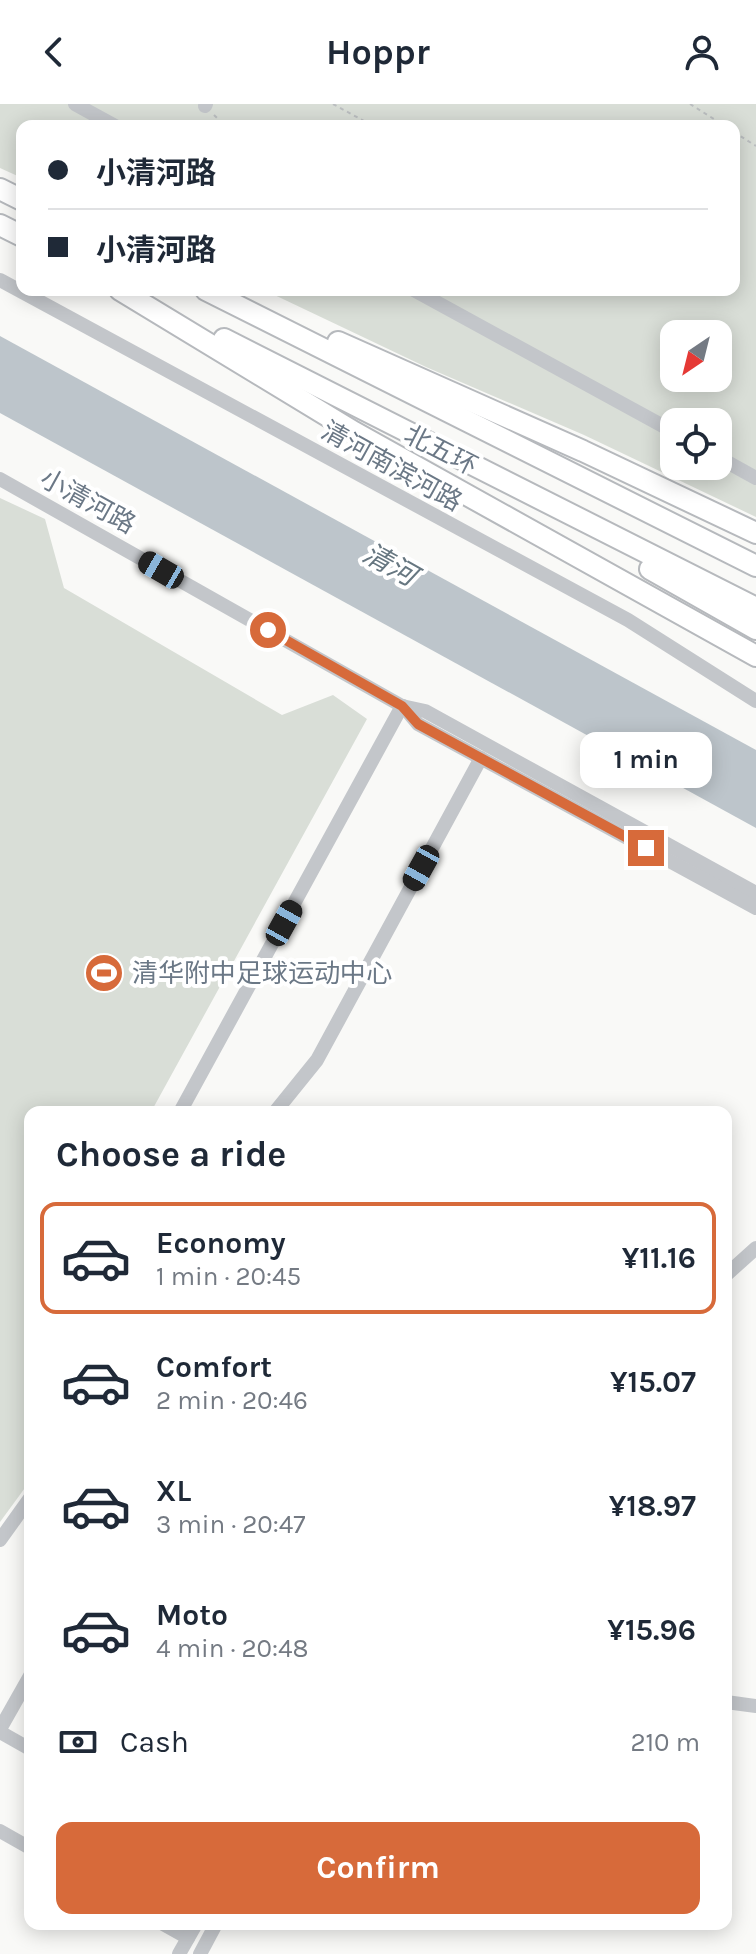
<!DOCTYPE html>
<meta charset="utf-8">
<style>
:root{--surface:#fff;--page:#f6f6f7;--text:#1f2937;--muted:#747a83;--line:#e0e1e3;--accent:#d76a3a}
body{margin:0;font-family:Karla,"Noto Sans SC",sans-serif;background:var(--page);color:var(--text);height:100vh;display:flex;flex-direction:column;font-size:30px;white-space:nowrap}
*{box-sizing:border-box;margin:0}
p{font-size:26px;color:var(--muted)}
.icon{flex:none;width:44px;height:44px;fill:none;stroke:currentColor;stroke-width:2;stroke-linecap:round;stroke-linejoin:round}
.map{position:relative;flex:1;overflow:hidden}
.sheet{position:absolute;left:24px;top:1002px;width:708px;height:824px;display:flex;flex-direction:column;background:var(--surface);border-radius:16px;box-shadow:0 4px 20px #0003}
.sheet>*{flex:none}
.guide{position:absolute;left:16px;top:16px;width:724px;height:176px;border-radius:16px;box-shadow:0 4px 20px #0003;display:grid;align-content:center;height:176px;padding:0 32px;background:var(--surface)}
.needle{width:52px;rotate:215deg}
.controls{position:absolute;left:660px;top:216px;display:grid;gap:16px}
.controls a{display:grid;place-items:center;width:72px;height:72px;border-radius:16px;background:var(--surface);box-shadow:0 4px 20px #0003;font-size:40px}
.end{position:absolute;width:36px;height:36px;margin:-18px;border:10px solid #d76a3a;background:#fff;box-shadow:0 0 0 4px #fff}
.from{border-radius:50%}
.bubble{position:absolute;height:56px;border-radius:16px;background:var(--surface);box-shadow:0 4px 20px #0003;font-size:26px;font-weight:700;line-height:56px;text-align:center}
.car{position:absolute;width:24px;height:48px;margin:-24px -12px;border-radius:10px;box-shadow:0 0 6px 2px #0007;background:linear-gradient(#222 24%,#8ab4d8 0 40%,#222 0 76%,#8ab4d8 0 86%,#222 0)}
.guide b{display:flex;align-items:center;gap:28px;height:76px;font-size:30px}
.guide b+b{border-top:2px solid var(--line)}
.guide i{width:20px;height:20px;background:var(--text)}
ul{padding:0;list-style:none}
li{display:flex;align-items:center;gap:24px;height:112px;margin:0 16px 12px;padding:0 16px;border:4px solid transparent;border-radius:16px}
li div{flex:1}
li b{display:block;font-size:30px}
li em{font-style:normal;font-weight:700}
li.selected{border-color:var(--accent)}
li>.icon{width:72px;height:72px;stroke-width:1.5}
h2{padding:0 32px;font-size:36px;line-height:96px}
.pay{display:flex;align-items:center;gap:20px;height:88px;padding:0 32px;font-size:30px}
.pay p{margin-inline-start:auto}
.button{display:flex;gap:16px;margin-top:auto;padding:16px 32px}
.button a{flex:1;height:92px;border-radius:16px;background:var(--accent);color:#fff;font-size:32px;font-weight:700;line-height:92px;text-align:center}
header{display:flex;justify-content:space-between;align-items:center;height:104px;padding:0 32px;background:var(--surface);font-size:36px;font-weight:700}
.map>svg:first-child{display:block}
.green{fill:#d9ded7;fill-rule:evenodd}
.water{fill:#bdc5cb}
.lines{fill:none;stroke-linecap:round;stroke-linejoin:round}
.highway-casing{stroke:#b6b9bd;stroke-width:24}
.path{stroke:#bbbec0;stroke-width:2;stroke-dasharray:4 4;stroke-linecap:butt}
.minor{stroke:#c3c6ca;stroke-width:14}
.highway{stroke:#fff;stroke-width:20}
.route{stroke:#d76a3a;stroke-width:10}
.labels{text-anchor:middle;stroke-width:8;stroke-linejoin:round;paint-order:stroke}
.street-label{font-size:26px;fill:#6b7886;stroke:#fff}
.poi-label{font-size:26px;fill:#6b7886;stroke:#fff;text-anchor:start}
.water-label{font-size:28px;font-style:italic;fill:#677781;stroke:#fff}
</style>
<header><svg class="icon" aria-label="back" viewBox="0 0 24 24"><path d="M15 5l-7 7 7 7"/></svg>Hoppr<svg class="icon" aria-label="person" viewBox="0 0 24 24"><circle cx="12" cy="8" r="4"/><path d="M4 21q1-7 8-7t8 7"/></svg></header>
<div class="map">
<svg width="756" height="1850" viewBox="0 0 756 1850">
<rect width="100%" height="100%" fill="#f9f9f7"/>
<g class="green">
<path d="M 0,0 L 756,0 L 756,413 L 584,331 L 426,263 L 264,186 L 734,186 L 734,22 L 22,22 L 22,74 L 0,64 ZM 674,230 L 718,230 L 718,274 L 674,274 ZM 674,318 L 718,318 L 718,362 L 674,362 Z"/>
<polygon points="0,394 45,415 64,484 282,611 333,591 367,615 151,1008 30,1008 30,1377 0,1418"/>
</g>
<polygon class="water" points="0,232 756,646 756,724 0,309"/>
<g class="lines">
<g class="highway-casing">
<g id="highway">
<polyline points="0,85 22,96"/>
<polyline points="0,121 22,132"/>
<polyline points="120,186 354,328 756,552"/>
<polyline points="206,186 756,462"/>
<polyline points="224,235 756,504"/>
<polyline points="338,238 583,347 756,429"/>
<polyline points="650,465 756,525"/>
</g>
</g>
<g class="path">
<polyline points="333,0 373,22"/>
<polyline points="690,0 725,22"/>
<polyline points="214,11 225,22"/>
<polyline points="734,28 756,42"/>
<polyline points="505,186 511,189"/>
</g>
<g class="minor">
<polyline points="75,0 115,22"/>
<polyline points="205,2 206,0"/>
<polyline points="0,176 628,516 756,597"/>
<polyline points="414,186 674,328"/>
<polyline points="718,353 756,374"/>
<polyline points="0,375 402,602 425,607 756,789"/>
<polyline points="403,602 418,620 756,804"/>
<polyline points="180,1008 402,602"/>
<polyline points="275,1008 317,956 481,654"/>
<polyline points="726,1171 756,1144"/>
<polyline points="0,1436 30,1394"/>
<polyline points="726,1598 756,1602"/>
<polyline points="0,1625 30,1572"/>
<polyline points="0,1628 30,1645"/>
<polyline points="0,1727 30,1744"/>
<polyline points="163,1820 188,1834"/>
<polyline points="179,1850 196,1820"/>
<polyline points="200,1850 216,1820"/>
</g>
<use href="#highway" class="highway"/>
</g>
<g class="lines">
<polyline class="route" points="268,526 402,602 418,620 646,744"/>
</g>
<defs>
<g id="stadium-disc" transform="scale(2)"><circle r="9.5" fill="#d76a3a" stroke="#fff"/><path d="M0-5a6.5 5 0 1 0 0 10a6.5 5 0 1 0 0-10ZM-3.5-1.8h7v3.6h-7Z" fill="#fff"/></g>
</defs>
<g fill-rule="evenodd">
<use href="#stadium-disc" x="104" y="869"/>
</g>
<g class="labels">
<g class="street-label">
<text transform="translate(441 346) rotate(27)" y="9">北五环</text>
<text transform="translate(392 362) rotate(29)" y="9">清河南滨河路</text>
<text transform="translate(88 397) rotate(29)" y="9">小清河路</text>
</g>
<g class="poi-label">
<text x="132" y="878">清华附中足球运动中心</text>
</g>
<g class="water-label">
<text transform="translate(390 460) rotate(29)" y="10">清河</text>
</g>
</g>
</svg>
<div class="controls">
<a><svg class="needle" viewBox="-14 -14 28 28"><path d="M0-13l5 13h-10z" fill="#e53935"/><path d="M0 13l5-13h-10z" fill="#747a83"/></svg></a>
<a><svg class="icon" aria-label="locate" viewBox="0 0 24 24"><circle cx="12" cy="12" r="6"/><path d="M12 2v4M12 18v4M2 12h4M18 12h4"/></svg></a>
</div>
<i class="end from" style="left:268px;top:526px"></i>
<i class="end" style="left:646px;top:744px"></i>
<div class="bubble" style="left:580px;top:628px;width:132px">1 min</div>
<i class="car" style="left:161px;top:466px;rotate:300deg"></i>
<i class="car" style="left:421px;top:764px;rotate:209deg"></i>
<i class="car" style="left:284px;top:819px;rotate:29deg"></i>
<div class="guide">
<b><i class="from"></i>小清河路</b>
<b><i></i>小清河路</b>
</div>
<section class="sheet">
<h2>Choose a ride</h2>
<ul>
<li class="selected"><svg class="icon" aria-label="car" viewBox="0 0 24 24"><path d="M5 17H2v-5l4-1 3-4h7l3 4 3 1v5h-3M9 17h6M6 11h13"/><circle cx="7" cy="17" r="2"/><circle cx="17" cy="17" r="2"/></svg><div><b>Economy</b><p>1 min · 20:45</p></div><em>¥11.16</em></li>
<li><svg class="icon" aria-label="car" viewBox="0 0 24 24"><path d="M5 17H2v-5l4-1 3-4h7l3 4 3 1v5h-3M9 17h6M6 11h13"/><circle cx="7" cy="17" r="2"/><circle cx="17" cy="17" r="2"/></svg><div><b>Comfort</b><p>2 min · 20:46</p></div><em>¥15.07</em></li>
<li><svg class="icon" aria-label="car" viewBox="0 0 24 24"><path d="M5 17H2v-5l4-1 3-4h7l3 4 3 1v5h-3M9 17h6M6 11h13"/><circle cx="7" cy="17" r="2"/><circle cx="17" cy="17" r="2"/></svg><div><b>XL</b><p>3 min · 20:47</p></div><em>¥18.97</em></li>
<li><svg class="icon" aria-label="car" viewBox="0 0 24 24"><path d="M5 17H2v-5l4-1 3-4h7l3 4 3 1v5h-3M9 17h6M6 11h13"/><circle cx="7" cy="17" r="2"/><circle cx="17" cy="17" r="2"/></svg><div><b>Moto</b><p>4 min · 20:48</p></div><em>¥15.96</em></li>
</ul>
<div class="pay"><svg class="icon" aria-label="cash" viewBox="0 0 24 24"><path d="M3 7h18v10H3z"/><circle cx="12" cy="12" r="2"/></svg>Cash<p>210 m</p></div>
<div class="button"><a>Confirm</a></div>
</section>
</div>
